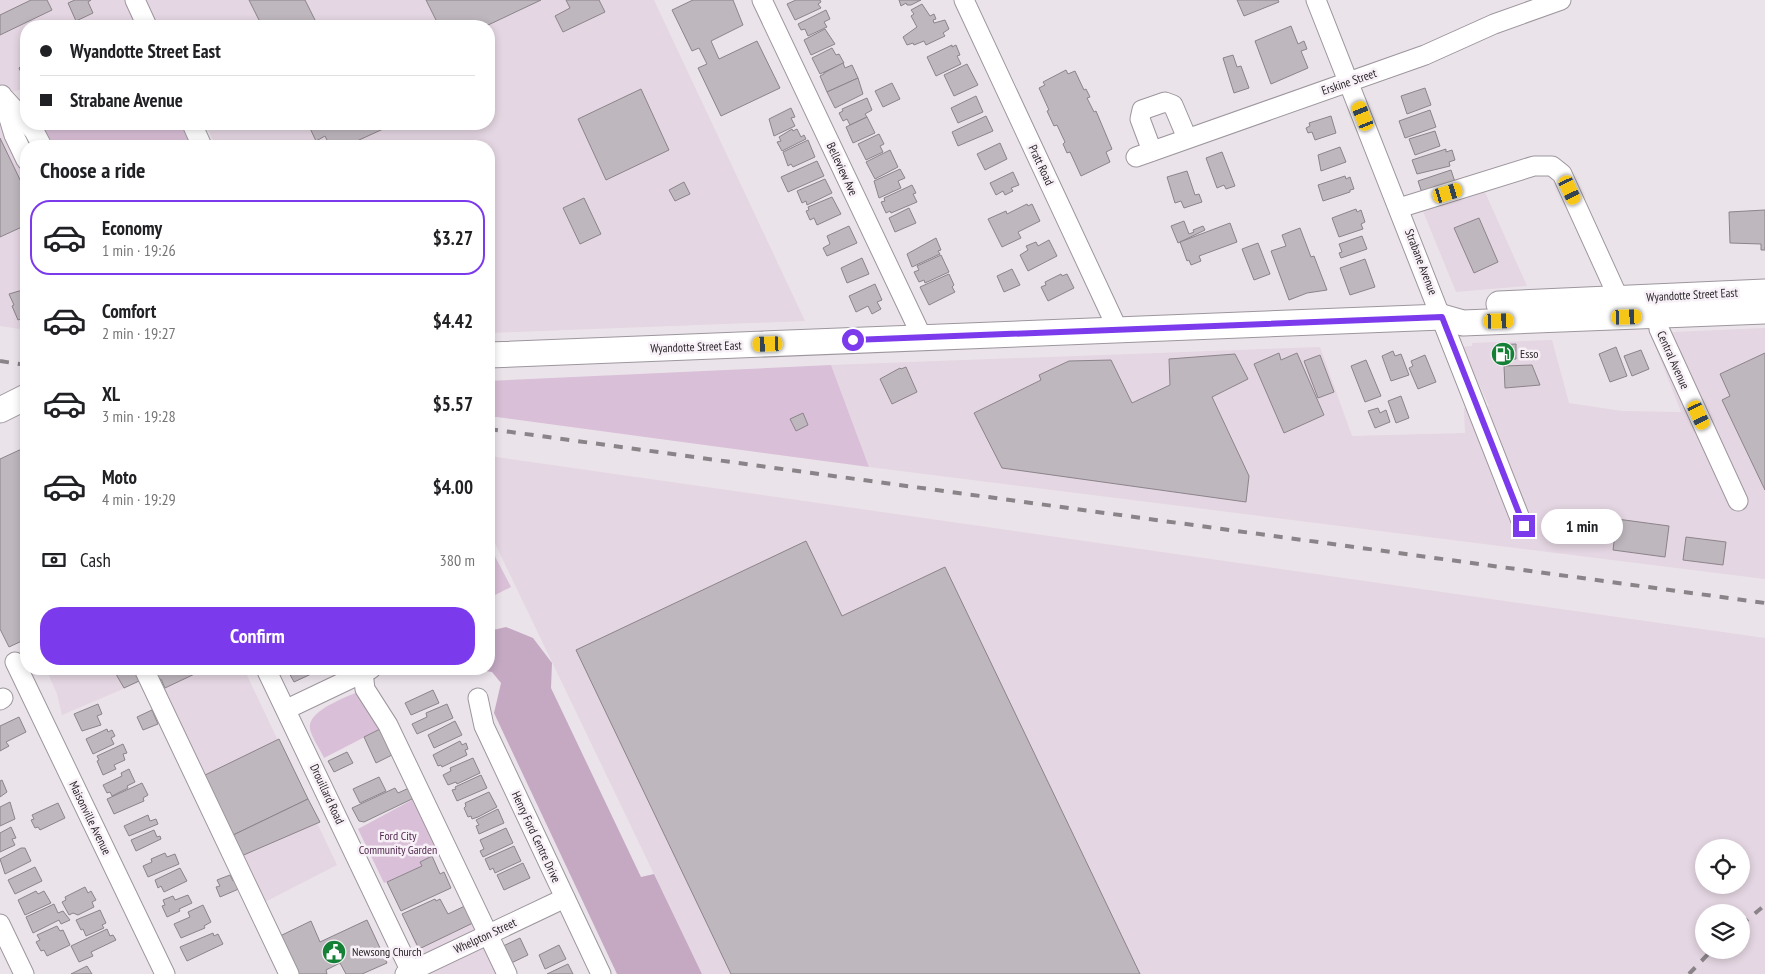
<!DOCTYPE html>
<meta charset="utf-8">
<style>
:root{--surface:#fff;--page:#f2f2f2;--text:#202124;--muted:#757577;--line:#e0e0e0;--accent:#7c3aed}
body{margin:0;font-family:"PT Sans Narrow",sans-serif;background:var(--page);color:var(--text);height:100vh;display:flex;flex-direction:column;font-size:19px;white-space:nowrap}
*{box-sizing:border-box;margin:0}
p{font-size:16px;color:var(--muted)}
.icon{flex:none;width:28px;height:28px;fill:none;stroke:currentColor;stroke-width:2;stroke-linecap:round;stroke-linejoin:round}
.map{position:relative;flex:1;overflow:hidden}
.drawer{position:absolute;left:20px;top:140px;width:475px;height:535px;display:flex;flex-direction:column;background:var(--surface);border-radius:20px;box-shadow:0 2px 8px #0003}
.drawer>*{flex:none}
.hud{position:absolute;left:20px;top:20px;width:475px;height:110px;border-radius:20px;box-shadow:0 2px 8px #0003;display:grid;align-content:center;height:110px;padding:0 20px;background:var(--surface)}
.fabs{position:absolute;left:1695px;top:839px;display:grid;gap:10px}
.fabs a{display:grid;place-items:center;width:55px;height:55px;border-radius:50%;background:var(--surface);box-shadow:0 2px 8px #0003;font-size:25px}
.end{position:absolute;width:22px;height:22px;margin:-11px;border:6px solid #7c3aed;background:#fff;box-shadow:0 0 0 2px #fff}
.from{border-radius:50%}
.bubble{position:absolute;height:35px;border-radius:18px;background:var(--surface);box-shadow:0 2px 8px #0003;font-size:16px;font-weight:600;line-height:35px;text-align:center}
.car{position:absolute;width:15px;height:30px;margin:-15px -8px;border-radius:6px;box-shadow:0 0 4px 1px #0007;background:linear-gradient(#f5c518 24%,#345 0 40%,#f5c518 0 76%,#345 0 86%,#f5c518 0)}
.hud b{display:flex;align-items:center;gap:18px;height:48px;font-size:19px}
.hud b+b{border-top:1px solid var(--line)}
.hud i{width:12px;height:12px;background:var(--text)}
ul{padding:0;list-style:none}
li{display:flex;align-items:center;gap:15px;height:75px;margin:0 10px 8px;padding:0 10px;border:2px solid transparent;border-radius:20px}
li div{flex:1}
li b{display:block;font-size:19px}
li em{font-style:normal;font-weight:600}
li.selected{border-color:var(--accent)}
li>.icon{width:45px;height:45px;stroke-width:1.5}
h2{padding:0 20px;font-size:22px;line-height:60px}
.pay{display:flex;align-items:center;gap:12px;height:55px;padding:0 20px;font-size:19px}
.pay p{margin-inline-start:auto}
.action{display:flex;gap:10px;margin-top:auto;padding:10px 20px}
.action a{flex:1;height:58px;border-radius:20px;background:var(--accent);color:#fff;font-size:20px;font-weight:600;line-height:58px;text-align:center}
.map>svg:first-child{display:block}
.built{fill:#e4d6e2;fill-rule:evenodd}
.green{fill:#d9bfd7}
.forest{fill:#c5a9c3}
.building{fill:#bfb7be;stroke:#8b848a}
.lines{fill:none;stroke-linecap:round;stroke-linejoin:round}
.minor-casing{stroke:#9d969d;stroke-width:21}
.major-casing{stroke:#9d969d;stroke-width:27}
.minor{stroke:#fff;stroke-width:19}
.major{stroke:#fff;stroke-width:25}
.rail{stroke:#8a8489;stroke-width:4;stroke-dasharray:9 9;stroke-linecap:butt}
.route{stroke:#7c3aed;stroke-width:6}
.labels{text-anchor:middle;stroke-width:5;stroke-linejoin:round;paint-order:stroke}
.street-label{font-size:12px;fill:#292628;stroke:#f8f0f7}
.poi-label{font-size:12px;fill:#292628;stroke:#f8f0f7;text-anchor:start}
.park-label{font-size:12px;fill:#502a4e;stroke:#f8f0f7}
</style>
<div class="map">
<svg width="1765" height="974" viewBox="0 0 1765 974">
<rect width="100%" height="100%" fill="#ebe3ea"/>
<g class="built">
<polygon points="0,0 135,0 147,26 26,26 26,88 2,95 26,146 26,330 0,326"/>
<polygon points="142,0 654,0 805,321 489,333 489,146 216,146 205,124 489,124 489,26 155,26"/>
<polygon points="1480,181 1527,286 1456,292 1420,204"/>
<polygon points="1765,328 1765,579 869,467 831,365 1320,347 1352,436 1465,433 1464,408 1489,406 1462,347 1472,346 1472,343 1552,340 1569,403 1622,411 1681,412 1650,333"/>
<path d="M 489,456 L 1765,638 L 1765,974 L 702,974 L 489,531 ZM 1704,848 L 1741,848 L 1741,885 L 1704,885 ZM 1704,912 L 1741,912 L 1741,950 L 1704,950 Z"/>
<polygon points="46,669 244,669 337,865 259,905 151,677 62,715 57,694"/>
<polygon points="473,904 509,974 429,974 411,935"/>
</g>
<g class="green">
<polygon points="28,124 192,124 202,146 55,146 43,127 34,131"/>
<polygon points="831,365 869,467 489,416 489,381"/>
<polygon points="489,545 511,587 489,598"/>
<path d="M 370,687 L 388,725 L 324,758 C 320,749 312,738 310,729 C 306,709 355,694 370,687 Z"/>
<polygon points="421,795 447,849 420,862 422,866 384,883 358,829"/>
</g>
<polygon class="forest" points="506,627 533,638 552,663 551,688 641,877 654,874 702,974 617,974 494,713 501,683 492,672 475,669 489,669 489,631"/>
<g class="building">
<polygon points="31,0 47,0 52,10 0,35 0,15"/>
<polygon points="75,0 91,0 88,2 93,13 76,21 68,3"/>
<polygon points="249,0 305,0 318,26 262,26"/>
<polygon points="426,0 541,0 486,26 439,26"/>
<polygon points="566,0 599,0 605,12 563,32 555,16 570,8"/>
<polygon points="693,0 733,0 743,25 711,41 719,59 757,41 780,88 721,116 698,68 707,64 699,48 692,51 672,10"/>
<polygon points="796,0 820,0 821,2 818,4 821,8 795,20 787,4"/>
<polygon points="899,0 921,0 911,5 907,5 906,3 901,6"/>
<polygon points="1237,0 1278,0 1279,2 1244,16"/>
<polygon points="922,4 930,16 934,14 936,19 933,20 934,23 945,20 949,29 943,33 945,36 926,45 924,41 914,45 913,43 907,45 903,37 917,27 911,16 914,14 911,10"/>
<polygon points="826,10 830,19 824,22 827,27 808,36 805,29 801,30 798,24"/>
<polygon points="1291,26 1298,44 1304,41 1307,49 1301,51 1308,68 1271,84 1255,41"/>
<polygon points="825,29 835,44 811,55 804,40"/>
<polygon points="952,45 952,47 956,45 960,55 957,56 961,64 936,76 927,57"/>
<polygon points="832,48 836,55 839,54 844,63 820,74 812,58"/>
<polygon points="1233,55 1237,67 1241,66 1249,88 1234,93 1223,58"/>
<polygon points="26,62 26,83 19,68"/>
<polygon points="843,63 845,68 852,65 858,78 827,92 820,76 824,74 824,73"/>
<polygon points="967,64 978,85 954,96 944,75"/>
<polygon points="1066,70 1068,74 1075,71 1084,90 1086,89 1090,97 1087,98 1094,112 1096,111 1112,149 1106,152 1110,162 1081,176 1070,152 1067,153 1063,144 1065,142 1057,125 1054,126 1047,111 1049,110 1039,88 1045,85 1043,82"/>
<polygon points="858,78 863,94 835,108 827,92"/>
<polygon points="892,83 900,99 883,107 875,91"/>
<polygon points="1425,88 1431,105 1407,114 1401,96"/>
<polygon points="641,89 669,150 606,180 578,119"/>
<polygon points="976,96 983,112 958,123 951,108"/>
<polygon points="867,98 872,110 865,114 867,117 850,125 847,119 843,121 839,113 843,111 842,109"/>
<polygon points="791,108 795,117 791,118 795,126 774,136 769,119"/>
<polygon points="1430,110 1436,127 1405,138 1399,121"/>
<polygon points="986,116 993,131 958,146 952,132"/>
<polygon points="1331,116 1336,133 1315,140 1312,132 1308,133 1306,128 1310,126 1309,123"/>
<polygon points="867,117 875,133 853,143 846,127"/>
<polygon points="308,124 394,124 346,146 330,146 325,136 316,141"/>
<polygon points="792,129 793,131 797,129 801,137 804,135 806,139 782,151 777,142 781,141 779,137"/>
<polygon points="1435,131 1440,146 1415,155 1409,139"/>
<polygon points="879,134 884,144 880,146 883,152 866,160 858,144"/>
<polygon points="0,138 24,188 26,187 26,228 24,226 0,237"/>
<polygon points="808,140 815,157 793,167 791,164 788,166 783,152"/>
<polygon points="1000,143 1007,159 985,170 977,154"/>
<polygon points="1340,147 1346,162 1321,171 1318,155"/>
<polygon points="1446,149 1446,152 1452,150 1455,160 1449,162 1450,166 1417,174 1412,160"/>
<polygon points="890,150 898,167 875,179 866,162"/>
<polygon points="1222,152 1235,186 1226,189 1224,185 1217,188 1206,158"/>
<polygon points="817,161 824,176 788,192 781,177"/>
<polygon points="900,169 905,178 898,181 901,188 879,198 874,181"/>
<polygon points="1451,170 1456,185 1423,196 1418,181"/>
<polygon points="1187,171 1195,195 1199,194 1202,202 1184,208 1181,201 1175,203 1167,177"/>
<polygon points="1013,172 1019,185 1011,188 1013,191 1005,195 1003,191 996,195 990,183"/>
<polygon points="1345,176 1346,179 1350,177 1354,189 1350,190 1350,192 1323,201 1318,185"/>
<polygon points="825,179 832,193 807,205 806,201 802,203 797,191"/>
<polygon points="684,182 690,194 675,201 669,190"/>
<polygon points="912,185 916,193 913,194 917,202 891,213 890,211 886,213 881,202 885,201 884,198"/>
<polygon points="832,197 841,214 817,225 814,218 810,220 806,211 809,210 808,207"/>
<polygon points="584,198 601,234 580,244 563,208"/>
<polygon points="1027,204 1028,206 1032,204 1040,221 1018,232 1021,238 1002,247 988,219 1006,211 1007,214"/>
<polygon points="909,208 916,223 895,232 889,218"/>
<polygon points="1356,209 1357,212 1361,210 1365,222 1361,224 1363,229 1339,237 1332,218"/>
<polygon points="1765,210 1765,250 1761,250 1761,244 1730,243 1729,212"/>
<polygon points="1479,218 1498,262 1474,273 1454,228"/>
<polygon points="1184,221 1189,234 1194,232 1193,230 1203,226 1205,230 1178,243 1171,226"/>
<polygon points="1230,223 1237,242 1199,256 1201,261 1191,265 1189,260 1187,261 1180,242"/>
<polygon points="849,226 857,243 827,256 823,248 830,244 827,236"/>
<polygon points="1300,228 1311,257 1314,256 1327,290 1307,293 1289,300 1271,251 1286,246 1282,235"/>
<polygon points="1362,236 1367,249 1341,258 1339,253 1342,252 1339,244"/>
<polygon points="936,238 941,250 938,251 940,254 912,267 907,254"/>
<polygon points="1049,240 1057,256 1028,271 1020,255 1028,250 1026,246 1036,242 1038,246"/>
<polygon points="1258,243 1270,274 1254,280 1242,249"/>
<polygon points="941,255 949,272 925,283 924,280 919,282 914,272 919,270 917,266"/>
<polygon points="862,258 869,274 847,283 841,268"/>
<polygon points="1365,259 1375,287 1350,295 1340,268"/>
<polygon points="1012,269 1020,285 1004,292 997,276"/>
<polygon points="949,274 954,285 952,287 955,292 929,305 920,287"/>
<polygon points="1061,274 1062,276 1067,274 1074,288 1048,301 1041,287 1046,285 1045,282"/>
<polygon points="875,284 882,300 877,302 881,309 872,314 868,306 856,312 849,296"/>
<polygon points="26,289 26,317 18,320 12,306 14,305 9,294"/>
<polygon points="1516,344 1516,359 1496,360 1495,345"/>
<polygon points="1616,347 1627,376 1610,382 1599,354"/>
<polygon points="1641,350 1649,369 1632,376 1624,356"/>
<polygon points="1393,351 1395,356 1401,354 1409,375 1391,381 1382,356"/>
<polygon points="1279,353 1281,360 1297,353 1324,415 1284,433 1254,364"/>
<polygon points="1765,353 1765,490 1722,400 1730,396 1720,374"/>
<polygon points="1235,354 1248,379 1212,397 1249,476 1246,502 1002,468 974,413 1041,380 1039,375 1069,361 1111,360 1132,403 1170,385 1169,359"/>
<polygon points="1320,355 1334,392 1318,398 1304,361"/>
<polygon points="1425,355 1436,382 1418,389 1409,368 1413,366 1411,361"/>
<polygon points="1366,360 1381,396 1365,402 1351,366"/>
<polygon points="1532,365 1540,385 1505,388 1504,366"/>
<polygon points="906,367 917,392 892,404 880,379 900,368 901,369"/>
<polygon points="1401,396 1409,418 1396,423 1388,401"/>
<polygon points="1378,408 1380,413 1386,410 1390,422 1375,428 1368,411"/>
<polygon points="803,413 808,425 796,431 790,419"/>
<polygon points="26,447 26,639 9,647 0,629 0,459"/>
<polygon points="1617,519 1669,526 1665,557 1613,550"/>
<polygon points="1686,537 1726,542 1723,565 1683,560"/>
<polygon points="806,541 842,616 945,567 1140,974 731,974 576,650"/>
<polygon points="113,669 138,669 135,672 139,681 124,688"/>
<polygon points="152,669 203,669 203,670 165,688 161,679 157,680"/>
<polygon points="287,669 322,669 294,682"/>
<polygon points="433,690 439,703 411,715 405,703"/>
<polygon points="98,704 102,714 97,716 101,725 82,731 74,714"/>
<polygon points="447,704 453,718 417,734 412,724 427,717 426,713"/>
<polygon points="152,710 158,724 143,730 137,717"/>
<polygon points="19,717 26,732 6,742 9,746 0,751 0,726"/>
<polygon points="455,721 462,735 434,748 428,735"/>
<polygon points="384,727 396,753 376,763 364,737"/>
<polygon points="107,729 108,732 112,730 115,736 111,738 114,744 93,754 86,739"/>
<polygon points="279,739 308,799 229,837 201,777"/>
<polygon points="460,741 462,745 466,743 468,749 465,750 467,755 442,767 441,765 438,766 433,755"/>
<polygon points="123,744 127,753 123,754 125,760 114,765 116,769 103,775 97,761 99,760 97,756"/>
<polygon points="347,752 353,763 334,772 328,761"/>
<polygon points="473,758 480,773 457,784 456,782 448,785 443,775 451,771 450,768"/>
<polygon points="129,769 135,782 127,786 128,788 112,796 110,792 107,793 103,785 122,776 121,773"/>
<polygon points="481,775 487,788 457,801 452,790 456,789 455,787"/>
<polygon points="379,777 386,791 360,803 353,789"/>
<polygon points="2,780 7,792 0,797 0,781"/>
<polygon points="142,783 148,795 143,798 144,801 114,814 107,799"/>
<polygon points="395,788 398,793 409,788 414,798 364,822 359,821 352,808"/>
<polygon points="489,792 497,807 478,817 472,819 471,816 468,817 464,808 466,806 465,803"/>
<polygon points="308,799 320,822 239,857 229,837"/>
<polygon points="10,802 15,819 0,826 0,807"/>
<polygon points="58,803 65,818 40,830 38,827 35,828 31,820 34,819 32,815"/>
<polygon points="498,809 504,823 479,834 476,826 479,825 476,820"/>
<polygon points="148,815 150,821 156,819 158,824 129,836 124,826"/>
<polygon points="11,827 16,838 12,839 15,845 0,852 0,833"/>
<polygon points="506,828 513,843 483,857 480,851 484,849 480,840"/>
<polygon points="154,830 157,837 160,836 161,839 136,851 131,840"/>
<polygon points="514,846 521,861 495,873 493,868 490,870 485,859"/>
<polygon points="21,848 25,848 31,861 5,874 0,859"/>
<polygon points="165,853 167,857 175,854 179,864 148,877 143,866 152,862 151,859"/>
<polygon points="432,856 440,874 444,872 451,888 401,911 387,882 422,866 420,862"/>
<polygon points="523,863 530,878 504,890 497,875"/>
<polygon points="35,867 42,881 15,894 8,880"/>
<polygon points="180,868 187,881 164,892 161,886 158,888 155,880"/>
<polygon points="230,875 233,881 237,879 241,888 220,897 216,887 220,886 217,880"/>
<polygon points="85,887 88,893 91,891 96,900 92,902 94,907 78,915 73,913 69,915 62,902 66,900 65,897"/>
<polygon points="36,891 38,894 44,891 51,903 25,915 18,900"/>
<polygon points="188,895 192,903 179,909 180,911 167,917 162,906 165,905 163,900 173,896 175,900"/>
<polygon points="435,899 436,901 440,899 448,914 469,904 477,921 419,949 402,914"/>
<polygon points="54,904 58,913 63,911 70,920 61,924 59,920 33,933 26,917"/>
<polygon points="203,905 211,922 204,926 205,928 181,938 174,924 190,917 188,912"/>
<polygon points="100,910 106,923 102,925 104,928 86,936 83,929 81,930 76,920"/>
<polygon points="367,920 387,963 362,974 346,974 340,963 326,970 327,974 296,974 278,937 311,921 320,942"/>
<polygon points="57,926 60,931 63,930 70,945 47,956 44,950 41,951 36,942 40,940 37,935"/>
<polygon points="107,929 110,936 113,935 116,940 91,952 93,956 79,962 71,946"/>
<polygon points="213,933 214,936 218,934 223,944 187,961 180,947"/>
<polygon points="520,938 528,955 507,965 499,948"/>
<polygon points="559,945 566,959 545,969 539,955"/>
<polygon points="568,964 573,974 547,974"/>
<polygon points="87,966 92,974 71,974"/>
</g>
<g class="lines">
<g class="minor-casing">
<g id="minor">
<polyline points="135,0 147,26"/>
<polyline points="762,0 922,337"/>
<polyline points="964,0 1118,330"/>
<polyline points="1316,0 1523,526"/>
<polyline points="2,95 14,135 26,160"/>
<polyline points="5,99 26,122"/>
<polyline points="28,124 34,131 42,146"/>
<polyline points="192,124 202,146"/>
<polyline points="1152,151 1140,119 1142,110 1165,102 1173,105 1187,138"/>
<polyline points="1136,157 1425,55 1494,24 1561,0"/>
<polyline points="1399,208 1534,166 1552,166 1562,174 1624,310"/>
<polyline points="1656,303 1659,329 1738,501"/>
<polyline points="15,662 165,974"/>
<polyline points="144,669 289,974"/>
<polyline points="266,669 412,974"/>
<polyline points="363,672 365,689 388,725 507,974"/>
<polyline points="478,698 484,726 601,974"/>
<polyline points="0,700 3,698"/>
<polyline points="287,709 371,669"/>
<polyline points="0,924 24,974"/>
<polyline points="405,974 565,898"/>
</g>
</g>
<g class="major-casing">
<g id="major">
<polyline points="1499,304 1765,292"/>
<polyline points="489,355 1442,317 1463,323 1765,311"/>
<polyline points="0,410 26,397"/>
</g>
</g>
<use href="#minor" class="minor"/>
<use href="#major" class="major"/>
<g class="rail">
<polyline points="0,361 26,365"/>
<polyline points="489,429 1765,603"/>
<polyline points="1741,925 1765,905"/>
<polyline points="1689,974 1712,950"/>
</g>
</g>
<g class="lines">
<polyline class="route" points="853,340 1442,317 1524,526"/>
</g>
<defs>
<g id="fuel-disc" transform="scale(1.25)"><circle r="9.5" fill="#148137" stroke="#f8f0f7"/><path d="M-5.5-6h7V0h2V4h1.3V-2.5L3-4.5l.8-.8L6-3V5H2.5V1h-1V6h-7ZM-4.2-4.7v3.2H.2V-4.7Z" fill="#fff"/></g>
<g id="civic-disc" transform="scale(1.25)"><circle r="9.5" fill="#148137" stroke="#f8f0f7"/><path d="M-.6-6.5H3V-4.5H.6V-3L4-1V1h2V6H-6V1h2V-1L-.6-3ZM-1.2 2.5V6h2.4V2.5Z" fill="#fff"/></g>
</defs>
<g fill-rule="evenodd">
<use href="#fuel-disc" x="1503" y="354"/>
<use href="#civic-disc" x="334" y="952"/>
</g>
<g class="labels">
<g class="street-label">
<text transform="translate(1349 82) rotate(-19)" y="4">Erskine Street</text>
<text transform="translate(1041 165) rotate(65)" y="4">Pratt Road</text>
<text transform="translate(842 169) rotate(65)" y="4">Belleview Ave</text>
<text transform="translate(1421 262) rotate(69)" y="4">Strabane Avenue</text>
<text transform="translate(1692 295) rotate(-3)" y="4">Wyandotte Street East</text>
<text transform="translate(696 347) rotate(-2)" y="4">Wyandotte Street East</text>
<text transform="translate(1673 360) rotate(66)" y="4">Central Avenue</text>
<text transform="translate(327 794) rotate(65)" y="4">Drouillard Road</text>
<text transform="translate(90 818) rotate(64)" y="4">Maisonville Avenue</text>
<text transform="translate(536 837) rotate(65)" y="4">Henry Ford Centre Drive</text>
<text transform="translate(485 936) rotate(-25)" y="4">Whelpton Street</text>
</g>
<g class="poi-label">
<text x="1520" y="358">Esso</text>
<text x="352" y="956">Newsong Church</text>
</g>
<g class="park-label">
<text x="398" y="840">Ford City<tspan x="398" dy="14">Community Garden</tspan></text>
</g>
</g>
</svg>
<div class="fabs">
<a><svg class="icon" aria-label="locate" viewBox="0 0 24 24"><circle cx="12" cy="12" r="6"/><path d="M12 2v4M12 18v4M2 12h4M18 12h4"/></svg></a>
<a><svg class="icon" aria-label="layers" viewBox="0 0 24 24"><path d="M12 4l9 5-9 5-9-5zM3 14l9 5 9-5"/></svg></a>
</div>
<i class="end from" style="left:853px;top:340px"></i>
<i class="end" style="left:1524px;top:526px"></i>
<div class="bubble" style="left:1541px;top:509px;width:82px">1 min</div>
<i class="car" style="left:1363px;top:116px;rotate:338deg"></i>
<i class="car" style="left:1570px;top:190px;rotate:155deg"></i>
<i class="car" style="left:1448px;top:193px;rotate:73deg"></i>
<i class="car" style="left:1627px;top:317px;rotate:88deg"></i>
<i class="car" style="left:1499px;top:321px;rotate:88deg"></i>
<i class="car" style="left:768px;top:344px;rotate:268deg"></i>
<i class="car" style="left:1699px;top:415px;rotate:155deg"></i>
<div class="hud">
<b><i class="from"></i>Wyandotte Street East</b>
<b><i></i>Strabane Avenue</b>
</div>
<section class="drawer">
<h2>Choose a ride</h2>
<ul>
<li class="selected"><svg class="icon" aria-label="car" viewBox="0 0 24 24"><path d="M5 17H2v-5l4-1 3-4h7l3 4 3 1v5h-3M9 17h6M6 11h13"/><circle cx="7" cy="17" r="2"/><circle cx="17" cy="17" r="2"/></svg><div><b>Economy</b><p>1 min · 19:26</p></div><em>$3.27</em></li>
<li><svg class="icon" aria-label="car" viewBox="0 0 24 24"><path d="M5 17H2v-5l4-1 3-4h7l3 4 3 1v5h-3M9 17h6M6 11h13"/><circle cx="7" cy="17" r="2"/><circle cx="17" cy="17" r="2"/></svg><div><b>Comfort</b><p>2 min · 19:27</p></div><em>$4.42</em></li>
<li><svg class="icon" aria-label="car" viewBox="0 0 24 24"><path d="M5 17H2v-5l4-1 3-4h7l3 4 3 1v5h-3M9 17h6M6 11h13"/><circle cx="7" cy="17" r="2"/><circle cx="17" cy="17" r="2"/></svg><div><b>XL</b><p>3 min · 19:28</p></div><em>$5.57</em></li>
<li><svg class="icon" aria-label="car" viewBox="0 0 24 24"><path d="M5 17H2v-5l4-1 3-4h7l3 4 3 1v5h-3M9 17h6M6 11h13"/><circle cx="7" cy="17" r="2"/><circle cx="17" cy="17" r="2"/></svg><div><b>Moto</b><p>4 min · 19:29</p></div><em>$4.00</em></li>
</ul>
<div class="pay"><svg class="icon" aria-label="cash" viewBox="0 0 24 24"><path d="M3 7h18v10H3z"/><circle cx="12" cy="12" r="2"/></svg>Cash<p>380 m</p></div>
<div class="action"><a>Confirm</a></div>
</section>
</div>
